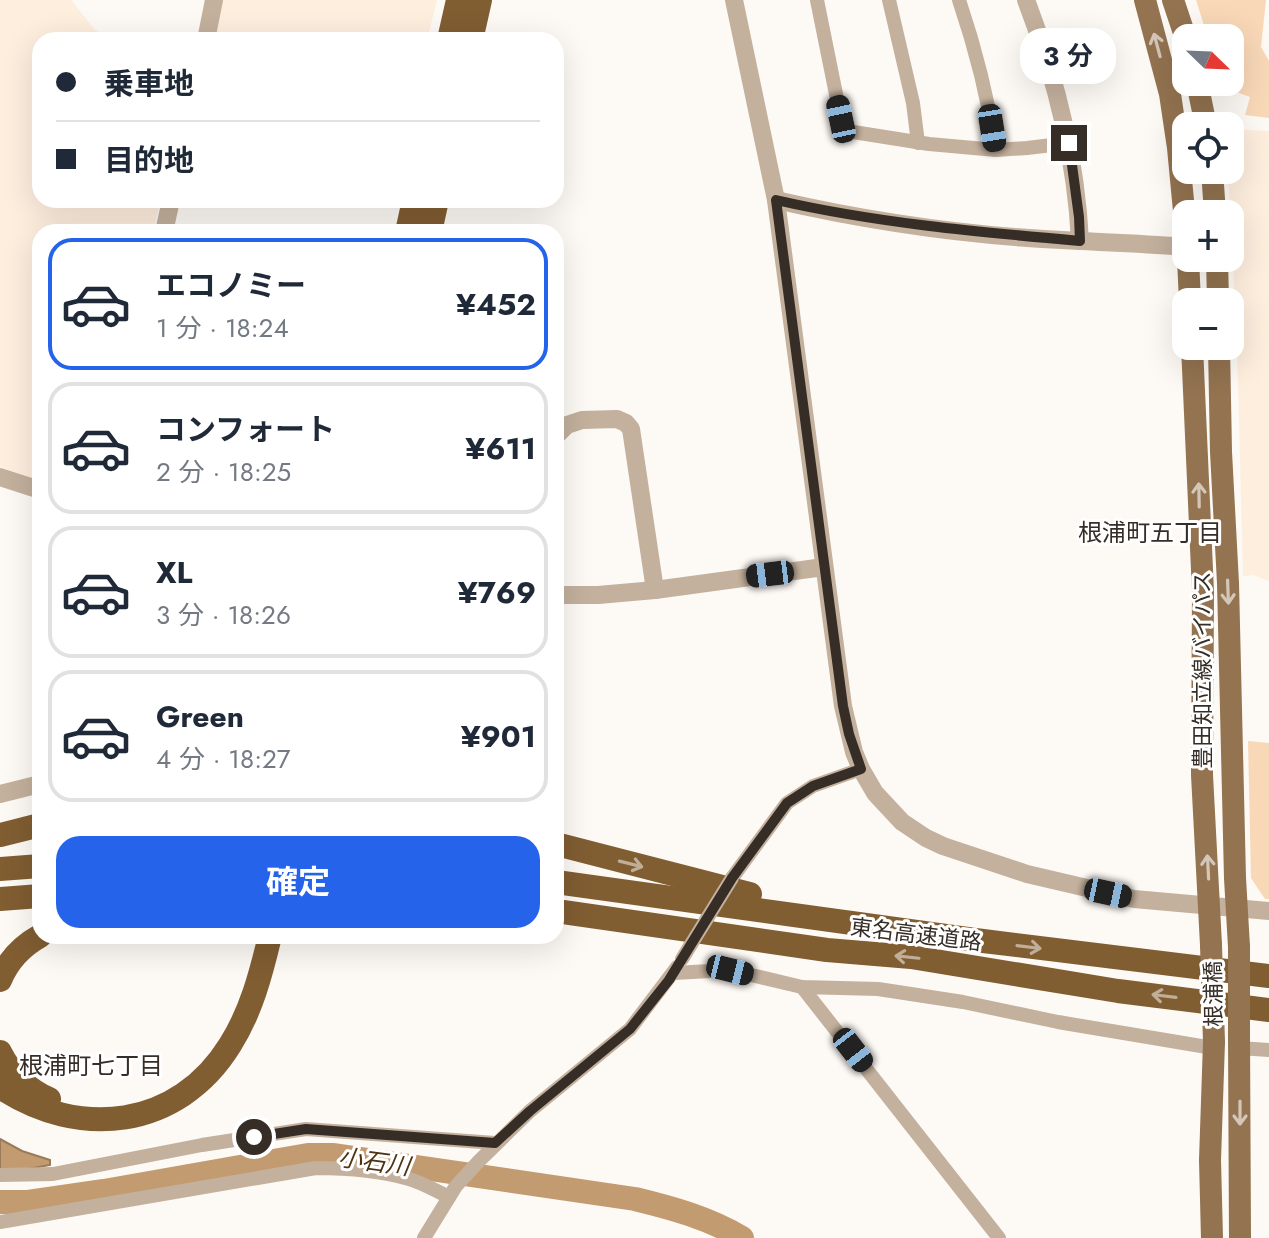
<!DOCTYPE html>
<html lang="ja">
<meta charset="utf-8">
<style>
:root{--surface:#fff;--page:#f6f6f7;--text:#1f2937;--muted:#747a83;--line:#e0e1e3;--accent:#2563eb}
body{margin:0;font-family:Jost,"Noto Sans JP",sans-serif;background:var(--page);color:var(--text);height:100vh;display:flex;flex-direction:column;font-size:30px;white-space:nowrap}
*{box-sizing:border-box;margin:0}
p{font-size:26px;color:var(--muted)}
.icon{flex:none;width:44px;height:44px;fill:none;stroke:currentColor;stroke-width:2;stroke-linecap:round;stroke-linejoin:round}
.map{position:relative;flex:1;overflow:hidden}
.side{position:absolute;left:32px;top:224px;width:532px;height:720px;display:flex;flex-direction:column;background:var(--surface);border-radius:24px;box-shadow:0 8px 32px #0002}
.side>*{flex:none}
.hud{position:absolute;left:32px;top:32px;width:532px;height:176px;border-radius:24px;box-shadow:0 8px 32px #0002;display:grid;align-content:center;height:176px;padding:0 24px;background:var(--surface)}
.needle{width:52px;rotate:113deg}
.fabs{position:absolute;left:1172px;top:24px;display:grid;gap:16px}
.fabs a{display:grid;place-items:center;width:72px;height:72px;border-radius:16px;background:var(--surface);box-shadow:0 8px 32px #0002;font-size:40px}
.end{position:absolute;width:36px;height:36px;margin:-18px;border:10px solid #362e26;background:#fff;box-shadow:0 0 0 4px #fff}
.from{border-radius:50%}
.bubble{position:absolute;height:56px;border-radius:24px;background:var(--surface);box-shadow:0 8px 32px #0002;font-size:26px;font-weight:700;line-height:56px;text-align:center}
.car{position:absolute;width:24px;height:48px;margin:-24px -12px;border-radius:10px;box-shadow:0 0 6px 2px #0007;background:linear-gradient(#222 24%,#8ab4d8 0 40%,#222 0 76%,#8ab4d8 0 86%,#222 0)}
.hud b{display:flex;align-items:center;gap:28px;height:76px;font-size:30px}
.hud b+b{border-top:2px solid var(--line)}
.hud i{width:20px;height:20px;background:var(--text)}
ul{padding:14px 0 0;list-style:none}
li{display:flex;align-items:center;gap:24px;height:132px;margin:0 16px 12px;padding:0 8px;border:4px solid var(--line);border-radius:24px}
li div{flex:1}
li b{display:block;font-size:30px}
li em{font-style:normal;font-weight:700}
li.current{border-color:var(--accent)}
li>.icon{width:72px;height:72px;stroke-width:1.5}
.primary-button{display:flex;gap:16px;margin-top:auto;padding:16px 24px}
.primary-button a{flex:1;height:92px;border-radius:24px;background:var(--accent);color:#fff;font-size:32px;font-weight:700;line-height:92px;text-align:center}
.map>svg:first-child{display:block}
.built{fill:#feeede}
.green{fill:#f8d8b7}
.water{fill:#c39b70;stroke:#997a5a;stroke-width:2}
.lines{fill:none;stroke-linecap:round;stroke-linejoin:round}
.river{stroke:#c39b70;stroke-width:24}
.minor{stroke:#c3b09d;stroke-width:14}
.tertiary{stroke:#c3b09d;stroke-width:18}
.primary{stroke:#937350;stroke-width:22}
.motorway{stroke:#815d32;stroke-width:24}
.minor-bridge{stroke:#c3b09d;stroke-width:14}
.primary-bridge{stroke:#937350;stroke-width:22}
.oneway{stroke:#d4c7b9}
.oneway2{stroke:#c0ae98}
.route{stroke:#362e26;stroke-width:10}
.labels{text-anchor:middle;stroke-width:6;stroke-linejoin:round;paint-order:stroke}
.street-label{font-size:22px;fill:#362e26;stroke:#fff}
.neighbourhood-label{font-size:24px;fill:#362e26;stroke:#fff}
.water-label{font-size:24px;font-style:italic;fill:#503411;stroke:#fff}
</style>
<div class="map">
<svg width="1269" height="1238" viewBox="0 0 1269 1238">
<rect width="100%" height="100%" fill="#fdf9f5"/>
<g class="built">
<polygon points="0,0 71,0 95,30 111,40 40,40 40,200 160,200 153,232 40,232 40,481 0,467"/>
<polygon points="222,0 437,0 427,40 214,40"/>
<polygon points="1230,129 1269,131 1269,581 1253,575 1243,576 1238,381 1231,215 1227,170 1230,170"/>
</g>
<g class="green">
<polygon points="1196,0 1266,0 1261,47 1269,61 1269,118 1245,115 1250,97 1223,87 1221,82 1230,82 1230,38 1208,38"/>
<polygon points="1248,741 1269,743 1269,899 1265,899 1251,878"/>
</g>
<polygon class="water" points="0,1139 22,1151 50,1160 50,1165 28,1169 0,1169"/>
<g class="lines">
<path class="river" d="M 0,1202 L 28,1202 L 104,1191 L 308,1155 L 334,1155 L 635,1199 C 672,1208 709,1218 742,1238"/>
<g class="minor">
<polyline points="817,0 841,119 847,131 929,144 996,150 1027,148 1069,143"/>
<polyline points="889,0 913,103 918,143"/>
<path d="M 959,0 C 976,50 988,98 996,150"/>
<polyline points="732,878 787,803 813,786 861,769"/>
<polyline points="673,973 730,970 802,987 878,989 963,1002 1058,1022 1213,1048"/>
<polyline points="802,987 999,1238"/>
<polyline points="1239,1048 1269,1050"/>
<polyline points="0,1175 53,1174 202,1145 306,1129 495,1143"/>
<path d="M 0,1222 L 316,1168 C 345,1168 381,1171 409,1179 C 423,1183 436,1191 449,1197"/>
<polyline points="424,1238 456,1186 479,1161 530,1111 630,1029 677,967"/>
</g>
<g class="tertiary">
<polyline points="734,0 776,200 843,706 854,752 861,769 875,793 902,822 926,838 943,846 1027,874 1134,899 1269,911"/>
<path d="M 1026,0 C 1056,78 1076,158 1080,241"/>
<polyline points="206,40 214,0"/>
<path d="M 776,200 C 876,223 979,237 1081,241 C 1116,243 1151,244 1186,247"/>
<polyline points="164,232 171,200"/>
<polyline points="556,436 567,425 582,420 617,419 626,423 631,429 655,590"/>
<polyline points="0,477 40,490"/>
<polyline points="556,595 598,595 655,590 824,567"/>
<polyline points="0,794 40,784"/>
</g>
<g class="primary">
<polyline points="1145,0 1170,94 1178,148 1186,232"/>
<polyline points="1173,0 1186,39"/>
<polyline points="1197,82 1206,126"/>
<polyline points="1212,170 1215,214"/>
<polyline points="1188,258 1190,302"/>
<polyline points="1217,258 1218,302"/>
<polyline points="1192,346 1203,592 1202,775 1211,945"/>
<polyline points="1219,346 1221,452 1228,583 1235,878 1239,947"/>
<polyline points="1239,1035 1240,1238"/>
<polyline points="1212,1238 1210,1160 1214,1042"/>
</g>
<g class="motorway">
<polyline points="449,40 458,0"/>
<polyline points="471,40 480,0"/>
<polyline points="407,232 414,200"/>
<polyline points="430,232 437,200"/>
<polyline points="0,835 40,825"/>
<polyline points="556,844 750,894"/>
<polyline points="0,869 40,866"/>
<polyline points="556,882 975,940 1269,976"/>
<polyline points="0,899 40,896"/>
<polyline points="556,911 827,950 911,957 1118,991 1269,1010"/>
<path d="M 0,980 C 8,961 22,946 40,936"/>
<path d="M 0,1052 C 11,1074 27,1089 49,1099"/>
<path d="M 0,1087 C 79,1140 178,1129 230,1045 C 251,1012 261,974 270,936"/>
</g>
<polyline class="minor-bridge" points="682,959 732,878"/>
<g class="primary-bridge">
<polyline points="1211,945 1214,1042"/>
<polyline points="1239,947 1239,1035"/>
</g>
</g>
<defs><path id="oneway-shaft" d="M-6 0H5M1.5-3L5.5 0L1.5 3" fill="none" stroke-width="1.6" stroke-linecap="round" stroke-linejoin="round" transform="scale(2)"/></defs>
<g class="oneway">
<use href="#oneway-shaft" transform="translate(1157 45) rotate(-105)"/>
<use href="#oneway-shaft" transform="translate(1199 495) rotate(-91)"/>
<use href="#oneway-shaft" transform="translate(1228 592) rotate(88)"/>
<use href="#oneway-shaft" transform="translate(1208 867) rotate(-93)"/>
<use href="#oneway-shaft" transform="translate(1240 1113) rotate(90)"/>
</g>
<g class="oneway2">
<use href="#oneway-shaft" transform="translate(631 864) rotate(14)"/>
<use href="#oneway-shaft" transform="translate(1029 947) rotate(7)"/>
<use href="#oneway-shaft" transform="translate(907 957) rotate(-174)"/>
<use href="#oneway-shaft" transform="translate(1164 996) rotate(-173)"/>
</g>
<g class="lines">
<path class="route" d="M 254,1137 L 306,1129 L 495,1143 L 530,1111 L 630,1029 L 669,980 L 732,878 L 787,803 L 813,786 L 861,769 L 849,734 L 843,706 L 776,200 C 876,223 978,232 1080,241 L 1079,217 L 1069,143"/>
</g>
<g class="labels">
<g class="street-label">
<text transform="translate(1202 670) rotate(-90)" y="8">豊田知立線バイパス</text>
<text transform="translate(916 934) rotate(7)" y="8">東名高速道路</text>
<text transform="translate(1213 994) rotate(-91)" y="8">根浦橋</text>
</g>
<g class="neighbourhood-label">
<text x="1150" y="541">根浦町五丁目</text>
<text x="91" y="1074">根浦町七丁目</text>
</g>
<g class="water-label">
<text transform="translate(374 1162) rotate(8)" y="8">小石川</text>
</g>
</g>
</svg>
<div class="fabs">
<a><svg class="needle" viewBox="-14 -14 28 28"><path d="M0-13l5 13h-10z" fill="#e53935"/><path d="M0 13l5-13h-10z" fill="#747a83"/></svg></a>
<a><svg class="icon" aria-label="locate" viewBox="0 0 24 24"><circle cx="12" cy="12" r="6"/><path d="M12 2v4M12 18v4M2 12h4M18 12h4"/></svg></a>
<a>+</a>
<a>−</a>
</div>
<i class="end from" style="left:254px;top:1137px"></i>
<i class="end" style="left:1069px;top:143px"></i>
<div class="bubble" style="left:1020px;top:28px;width:96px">3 分</div>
<i class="car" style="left:841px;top:119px;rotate:348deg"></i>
<i class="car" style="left:992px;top:128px;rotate:171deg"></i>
<i class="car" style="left:770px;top:574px;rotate:263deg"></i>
<i class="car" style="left:1108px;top:893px;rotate:102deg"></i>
<i class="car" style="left:730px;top:970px;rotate:104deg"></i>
<i class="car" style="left:853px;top:1050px;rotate:142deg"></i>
<div class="hud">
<b><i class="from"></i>乗車地</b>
<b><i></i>目的地</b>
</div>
<section class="side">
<ul>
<li class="current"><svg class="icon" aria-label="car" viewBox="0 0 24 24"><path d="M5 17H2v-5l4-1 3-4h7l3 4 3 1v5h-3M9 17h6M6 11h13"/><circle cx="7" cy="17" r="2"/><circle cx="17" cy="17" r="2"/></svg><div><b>エコノミー</b><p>1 分 · 18:24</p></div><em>¥452</em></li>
<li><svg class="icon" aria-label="car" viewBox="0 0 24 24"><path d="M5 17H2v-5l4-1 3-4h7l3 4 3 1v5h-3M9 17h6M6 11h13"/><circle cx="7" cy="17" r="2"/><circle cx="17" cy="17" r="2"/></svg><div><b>コンフォート</b><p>2 分 · 18:25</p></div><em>¥611</em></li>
<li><svg class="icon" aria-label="car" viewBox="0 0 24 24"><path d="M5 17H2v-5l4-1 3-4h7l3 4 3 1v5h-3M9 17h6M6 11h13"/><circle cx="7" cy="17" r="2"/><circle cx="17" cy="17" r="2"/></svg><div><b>XL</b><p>3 分 · 18:26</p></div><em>¥769</em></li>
<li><svg class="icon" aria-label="car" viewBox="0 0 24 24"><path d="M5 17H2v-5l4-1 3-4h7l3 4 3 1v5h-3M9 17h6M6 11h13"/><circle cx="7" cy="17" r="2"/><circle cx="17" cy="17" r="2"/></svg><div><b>Green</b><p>4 分 · 18:27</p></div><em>¥901</em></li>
</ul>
<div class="primary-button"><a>確定</a></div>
</section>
</div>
